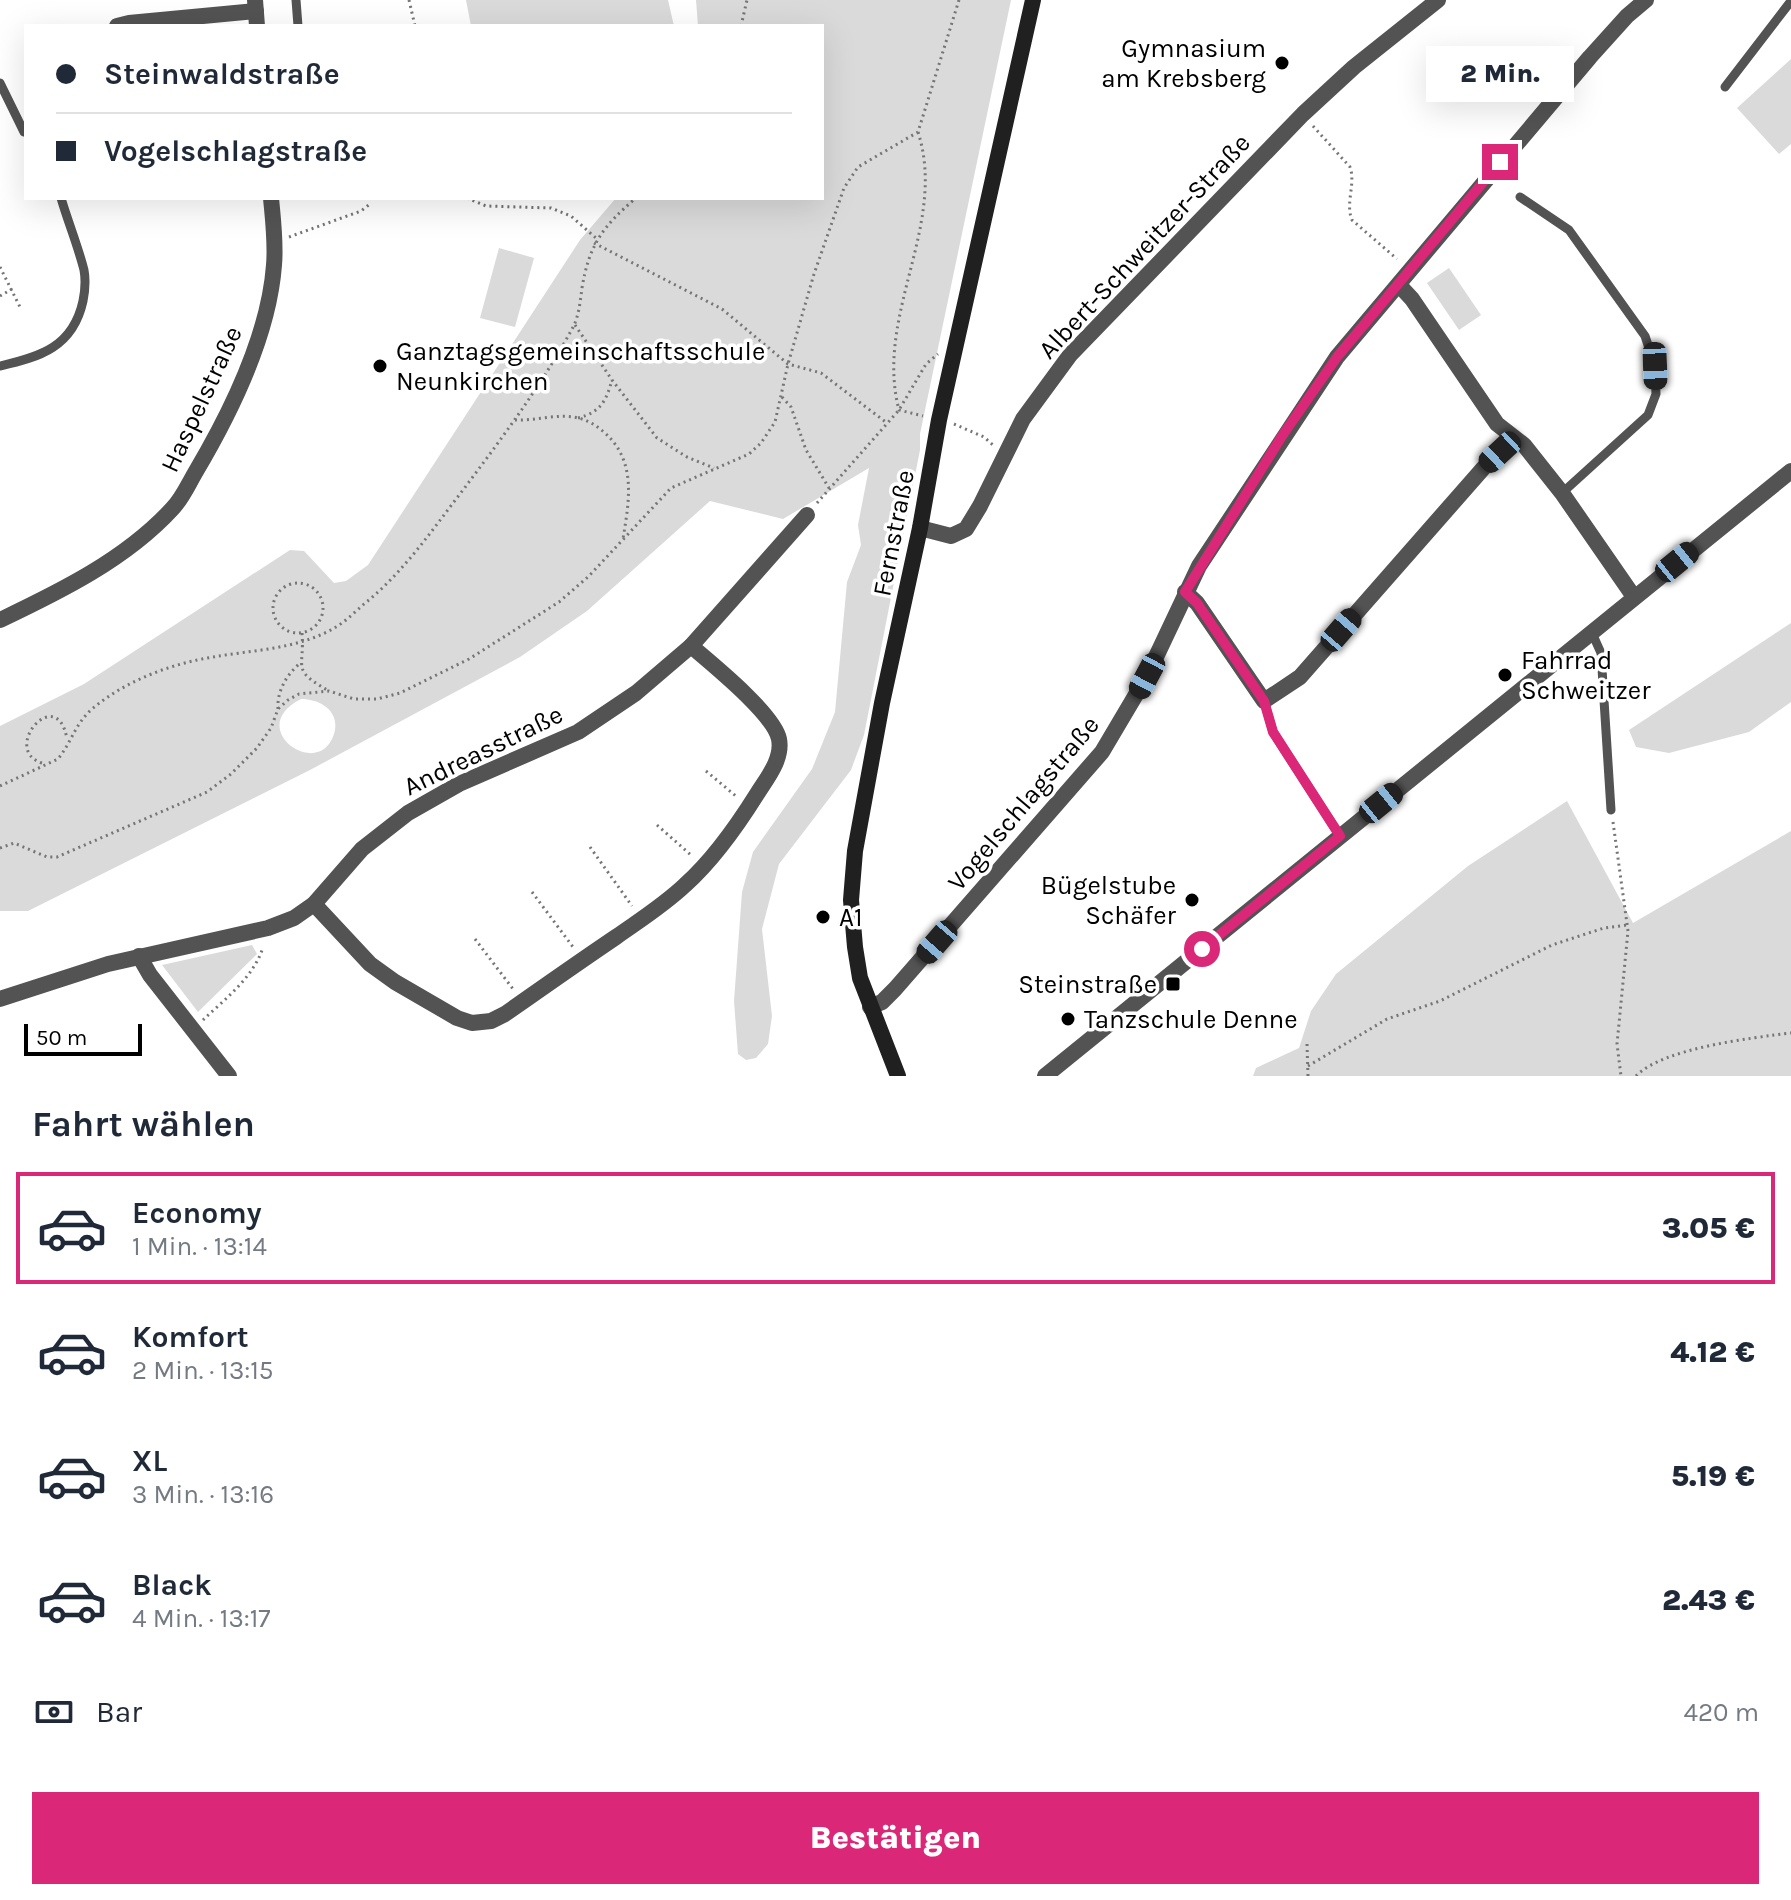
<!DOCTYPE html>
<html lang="de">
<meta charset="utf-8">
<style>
:root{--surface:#fff;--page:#f2f2f3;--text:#1f2937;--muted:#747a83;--line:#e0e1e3;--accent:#db2777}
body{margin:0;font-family:Karla,sans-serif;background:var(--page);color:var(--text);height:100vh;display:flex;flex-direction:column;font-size:30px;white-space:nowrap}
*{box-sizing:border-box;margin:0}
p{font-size:26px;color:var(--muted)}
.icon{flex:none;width:44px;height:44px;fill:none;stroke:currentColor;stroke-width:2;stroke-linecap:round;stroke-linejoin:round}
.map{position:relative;height:1076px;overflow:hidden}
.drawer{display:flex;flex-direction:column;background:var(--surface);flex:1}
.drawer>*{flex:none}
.top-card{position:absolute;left:24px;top:24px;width:800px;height:176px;border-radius:0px;box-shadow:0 8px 32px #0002;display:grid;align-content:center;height:176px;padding:0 32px;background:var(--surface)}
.scale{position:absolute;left:24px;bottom:20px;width:118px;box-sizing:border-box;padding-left:8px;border:4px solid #000;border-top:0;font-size:22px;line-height:28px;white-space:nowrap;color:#000;-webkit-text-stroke:6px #fff;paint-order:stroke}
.end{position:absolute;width:36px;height:36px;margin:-18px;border:10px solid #db2777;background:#fff;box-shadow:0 0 0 4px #fff}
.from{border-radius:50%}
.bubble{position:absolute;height:56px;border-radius:0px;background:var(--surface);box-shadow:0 8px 32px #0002;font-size:26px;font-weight:800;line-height:56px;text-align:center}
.car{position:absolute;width:24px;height:48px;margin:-24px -12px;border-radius:10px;box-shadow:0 0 6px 2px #0007;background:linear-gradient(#222 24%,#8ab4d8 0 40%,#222 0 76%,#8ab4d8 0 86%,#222 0)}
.top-card b{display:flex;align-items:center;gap:28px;height:76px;font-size:30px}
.top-card b+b{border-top:2px solid var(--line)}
.top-card i{width:20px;height:20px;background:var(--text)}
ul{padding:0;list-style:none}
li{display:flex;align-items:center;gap:24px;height:112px;margin:0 16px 12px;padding:0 16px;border:4px solid transparent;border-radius:0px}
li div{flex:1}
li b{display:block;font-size:30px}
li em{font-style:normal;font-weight:800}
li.on{border-color:var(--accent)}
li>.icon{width:72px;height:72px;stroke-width:1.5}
h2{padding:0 32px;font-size:36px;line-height:96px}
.pay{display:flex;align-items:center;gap:20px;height:88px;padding:0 32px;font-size:30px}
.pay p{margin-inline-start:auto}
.button{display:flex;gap:16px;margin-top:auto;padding:16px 32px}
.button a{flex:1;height:92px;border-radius:0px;background:var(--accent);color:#fff;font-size:32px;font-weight:800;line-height:92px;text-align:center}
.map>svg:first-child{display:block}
.green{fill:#dadada;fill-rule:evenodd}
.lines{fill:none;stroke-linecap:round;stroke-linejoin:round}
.path{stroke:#757575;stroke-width:3;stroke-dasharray:2 4;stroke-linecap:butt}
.service{stroke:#535353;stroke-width:9}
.minor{stroke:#535353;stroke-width:16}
.tertiary{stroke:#535353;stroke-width:16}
.secondary{stroke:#202020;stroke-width:16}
.route{stroke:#db2777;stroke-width:10}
.poi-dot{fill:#000;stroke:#fff;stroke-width:3}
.labels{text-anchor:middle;stroke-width:7;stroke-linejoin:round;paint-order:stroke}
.poi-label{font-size:26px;fill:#000;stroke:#fff;text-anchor:start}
.street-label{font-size:26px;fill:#000;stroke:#fff}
</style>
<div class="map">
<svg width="1791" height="1076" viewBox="0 0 1791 1076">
<rect width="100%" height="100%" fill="#fff"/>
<g class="green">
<polygon points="466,0 668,0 674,26 471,26"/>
<path d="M 696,0 L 1011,0 L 920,434 L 920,450 L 864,735 L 851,770 L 779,864 L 762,929 L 772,1016 L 768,1044 L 756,1058 L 746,1060 L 738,1054 L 734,1001 L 742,892 L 753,852 L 812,769 L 835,712 L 847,582 L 861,545 L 858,525 L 869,468 L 783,519 L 710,501 L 587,611 L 520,657 L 310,770 L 28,911 L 0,911 L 0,726 L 84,684 L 290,550 L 304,551 L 334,583 L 346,581 L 368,565 L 580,240 L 616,198 L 822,198 L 822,26 L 698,26 ZM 301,699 C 320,699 341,711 334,734 C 319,782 243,728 301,699 Z"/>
<polygon points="1791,59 1791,144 1779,154 1737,108"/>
<polygon points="499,248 534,258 515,327 480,318"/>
<polygon points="1449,268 1481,315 1459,330 1427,283"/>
<polygon points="1791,623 1791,702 1749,732 1669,753 1636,747 1629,730"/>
<polygon points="1567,801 1633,923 1791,831 1791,1076 1253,1076 1256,1068 1299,1048 1311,1011 1336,974 1468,866"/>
<polygon points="252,945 257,954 198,1012 162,965"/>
</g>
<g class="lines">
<g class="path">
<polyline points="409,0 415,26"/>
<polyline points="741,26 747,0"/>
<path d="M 1313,126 L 1350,167 C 1356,184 1345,203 1352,220 L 1397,259"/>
<path d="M 918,132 C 948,225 874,315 899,410 L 923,416"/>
<polyline points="467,198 486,206 551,208 571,216 597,239"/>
<polyline points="289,237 361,211 370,204"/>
<polyline points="594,243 722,309 788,364 821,373 887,423"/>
<polyline points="0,267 20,307"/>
<polyline points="0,296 12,289"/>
<polyline points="575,325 612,380 657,438 687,457 714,468"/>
<polyline points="782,397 791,407 806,450 829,488"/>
<path d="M 578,418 C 601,412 606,401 612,380"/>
<path d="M 515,420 C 535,421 558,413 578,418 C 588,420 597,426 605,433 C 637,462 629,501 623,539"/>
<polyline points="954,424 984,437 993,445"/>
<polyline points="817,503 899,410 926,364 938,354"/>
<circle cx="298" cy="608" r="25"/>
<path d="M 302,633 C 305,669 290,669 329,691"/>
<path d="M 278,709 C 277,691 286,676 299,664"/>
<path d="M 42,763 C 0,750 57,682 67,739"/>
<polyline points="706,771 737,797"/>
<path d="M 0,786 L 58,759 C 71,743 75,724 92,709 C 125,681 170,664 213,657 C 253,650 300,649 336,627 C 346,621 355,612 364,604 C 404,572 432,530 463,490 C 502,438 541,386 572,329 C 579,317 580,302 582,288 C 589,245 603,226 636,198"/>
<polyline points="1613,822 1628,931 1617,1044 1621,1076"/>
<polyline points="657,825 692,856"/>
<polyline points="590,847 632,906"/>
<polyline points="0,848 14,843 47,857 57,857 207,792 231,774 257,748 271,728 278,709 288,700 299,694 329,691 354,699 377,699 400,693 469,659 559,602 589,576 671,488 749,454 761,443 775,422 788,364 814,274 844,188 858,167 918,132 959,0"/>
<polyline points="532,892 573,947"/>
<polyline points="475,939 513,989"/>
<path d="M 203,1020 C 225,999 254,977 263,947"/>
<polyline points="1307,1044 1308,1076"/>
<polyline points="1308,1066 1387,1019 1440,1001 1552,945 1604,928 1627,925"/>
<path d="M 1636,1076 C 1663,1048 1751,1038 1791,1033"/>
</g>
<g class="service">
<polyline points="296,0 298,26"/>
<polyline points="0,83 24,132"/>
<polyline points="1725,87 1791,1"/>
<polyline points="1520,197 1569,230 1645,336 1655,366 1656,394 1648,415 1562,493"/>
<path d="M 0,366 C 40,357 73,347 83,301 C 85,291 86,281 84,270 C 78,246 68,222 61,198"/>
<polyline points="1592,633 1601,653 1611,810"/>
<polyline points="1264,701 1273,732 1340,836"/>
</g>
<g class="minor">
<polyline points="255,0 257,26"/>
<polyline points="117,26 129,23 256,11"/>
<polyline points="1399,285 1412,299 1497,424 1524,445 1562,493 1634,597"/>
<polyline points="920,528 951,536 966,529 980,506 1023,419 1070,355 1303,114 1354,67 1438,0"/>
<polyline points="1185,592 1197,603 1264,701 1300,677 1487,464 1514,439"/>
<path d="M 0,620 C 61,591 126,559 172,509 C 182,499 188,485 195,473 C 230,414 269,334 274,265 C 276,243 273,220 271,198"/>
<path d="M 314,904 L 370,964 L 395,982 L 457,1018 L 472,1023 L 491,1021 L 505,1014 C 542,988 579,962 616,937 C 640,920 664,905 685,885 C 713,860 737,826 757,794 C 767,778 783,759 779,739 C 774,714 712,664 691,646"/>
<polyline points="139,956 150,975 229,1076"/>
<polyline points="0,999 108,964 268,928 294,918 314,904 362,849 408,813 459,784 578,732 636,693 691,646 807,515"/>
<polyline points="870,1007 882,1002 895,989 1102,752 1147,676 1199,566 1337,357 1590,57 1627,16 1646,0"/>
</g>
<polyline class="tertiary" points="1045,1076 1791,471"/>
<polyline class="secondary" points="898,1076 860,978 855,947 851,900 855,851 882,703 920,528 939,420 1033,0"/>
</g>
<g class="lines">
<polyline class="route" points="1202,949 1340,836 1273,732 1264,701 1197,603 1185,592 1282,436 1337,357 1500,162"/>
</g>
<g class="poi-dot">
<circle cx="1282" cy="63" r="8"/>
<circle cx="380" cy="366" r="8"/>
<circle cx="1505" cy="675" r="8"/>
<circle cx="1192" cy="900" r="8"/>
<circle cx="823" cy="917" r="8"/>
<rect x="1165" y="976" width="16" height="16" rx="4"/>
<circle cx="1068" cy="1019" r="8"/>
</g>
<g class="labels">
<g class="poi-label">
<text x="1266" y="57" text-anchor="end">Gymnasium<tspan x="1266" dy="30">am Krebsberg</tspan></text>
<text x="396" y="360">Ganztagsgemeinschaftsschule<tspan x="396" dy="30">Neunkirchen</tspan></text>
<text x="1521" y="669">Fahrrad<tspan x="1521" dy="30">Schweitzer</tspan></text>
<text x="1176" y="894" text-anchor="end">Bügelstube<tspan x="1176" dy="30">Schäfer</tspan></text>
<text x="839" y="926">A1</text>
<text x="1157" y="993" text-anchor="end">Steinstraße</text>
<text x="1084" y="1028">Tanzschule Denne</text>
</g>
<g class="street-label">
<text transform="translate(1144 246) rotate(-47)" y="9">Albert-Schweitzer-Straße</text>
<text transform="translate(201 399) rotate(-65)" y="9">Haspelstraße</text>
<text transform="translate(893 533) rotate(-79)" y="9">Fernstraße</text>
<text transform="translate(483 750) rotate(-26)" y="9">Andreasstraße</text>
<text transform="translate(1023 803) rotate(-50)" y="9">Vogelschlagstraße</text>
</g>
</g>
</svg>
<div class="scale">50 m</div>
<i class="end from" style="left:1202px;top:949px"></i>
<i class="end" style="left:1500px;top:162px"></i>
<div class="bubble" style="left:1426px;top:46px;width:148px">2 Min.</div>
<i class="car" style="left:1655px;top:366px;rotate:178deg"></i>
<i class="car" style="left:1500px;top:452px;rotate:227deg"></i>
<i class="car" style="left:1677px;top:562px;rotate:51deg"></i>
<i class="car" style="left:1341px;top:630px;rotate:41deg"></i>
<i class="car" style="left:1147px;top:676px;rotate:208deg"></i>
<i class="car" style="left:1381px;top:803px;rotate:51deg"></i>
<i class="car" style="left:937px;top:942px;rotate:221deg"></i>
<div class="top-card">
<b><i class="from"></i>Steinwaldstraße</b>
<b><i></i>Vogelschlagstraße</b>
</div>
</div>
<section class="drawer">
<h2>Fahrt wählen</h2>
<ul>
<li class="on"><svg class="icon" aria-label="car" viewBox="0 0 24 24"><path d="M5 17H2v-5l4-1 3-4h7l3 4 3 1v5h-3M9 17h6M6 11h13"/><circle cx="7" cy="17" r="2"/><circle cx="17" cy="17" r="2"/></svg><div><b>Economy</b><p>1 Min. · 13:14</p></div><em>3.05 €</em></li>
<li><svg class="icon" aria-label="car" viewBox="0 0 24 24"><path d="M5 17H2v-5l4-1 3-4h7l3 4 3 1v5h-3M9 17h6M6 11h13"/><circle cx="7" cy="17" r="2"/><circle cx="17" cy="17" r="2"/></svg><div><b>Komfort</b><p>2 Min. · 13:15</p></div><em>4.12 €</em></li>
<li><svg class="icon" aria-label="car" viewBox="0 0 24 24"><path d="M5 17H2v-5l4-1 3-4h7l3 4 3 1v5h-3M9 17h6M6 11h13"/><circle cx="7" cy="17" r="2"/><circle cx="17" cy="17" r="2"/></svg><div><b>XL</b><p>3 Min. · 13:16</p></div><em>5.19 €</em></li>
<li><svg class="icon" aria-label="car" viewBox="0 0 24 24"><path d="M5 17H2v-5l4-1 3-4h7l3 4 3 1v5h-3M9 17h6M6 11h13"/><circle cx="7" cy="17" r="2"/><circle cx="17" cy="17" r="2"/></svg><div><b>Black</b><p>4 Min. · 13:17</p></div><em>2.43 €</em></li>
</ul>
<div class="pay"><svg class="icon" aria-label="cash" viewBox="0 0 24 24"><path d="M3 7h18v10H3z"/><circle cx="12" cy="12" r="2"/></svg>Bar<p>420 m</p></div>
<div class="button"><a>Bestätigen</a></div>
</section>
